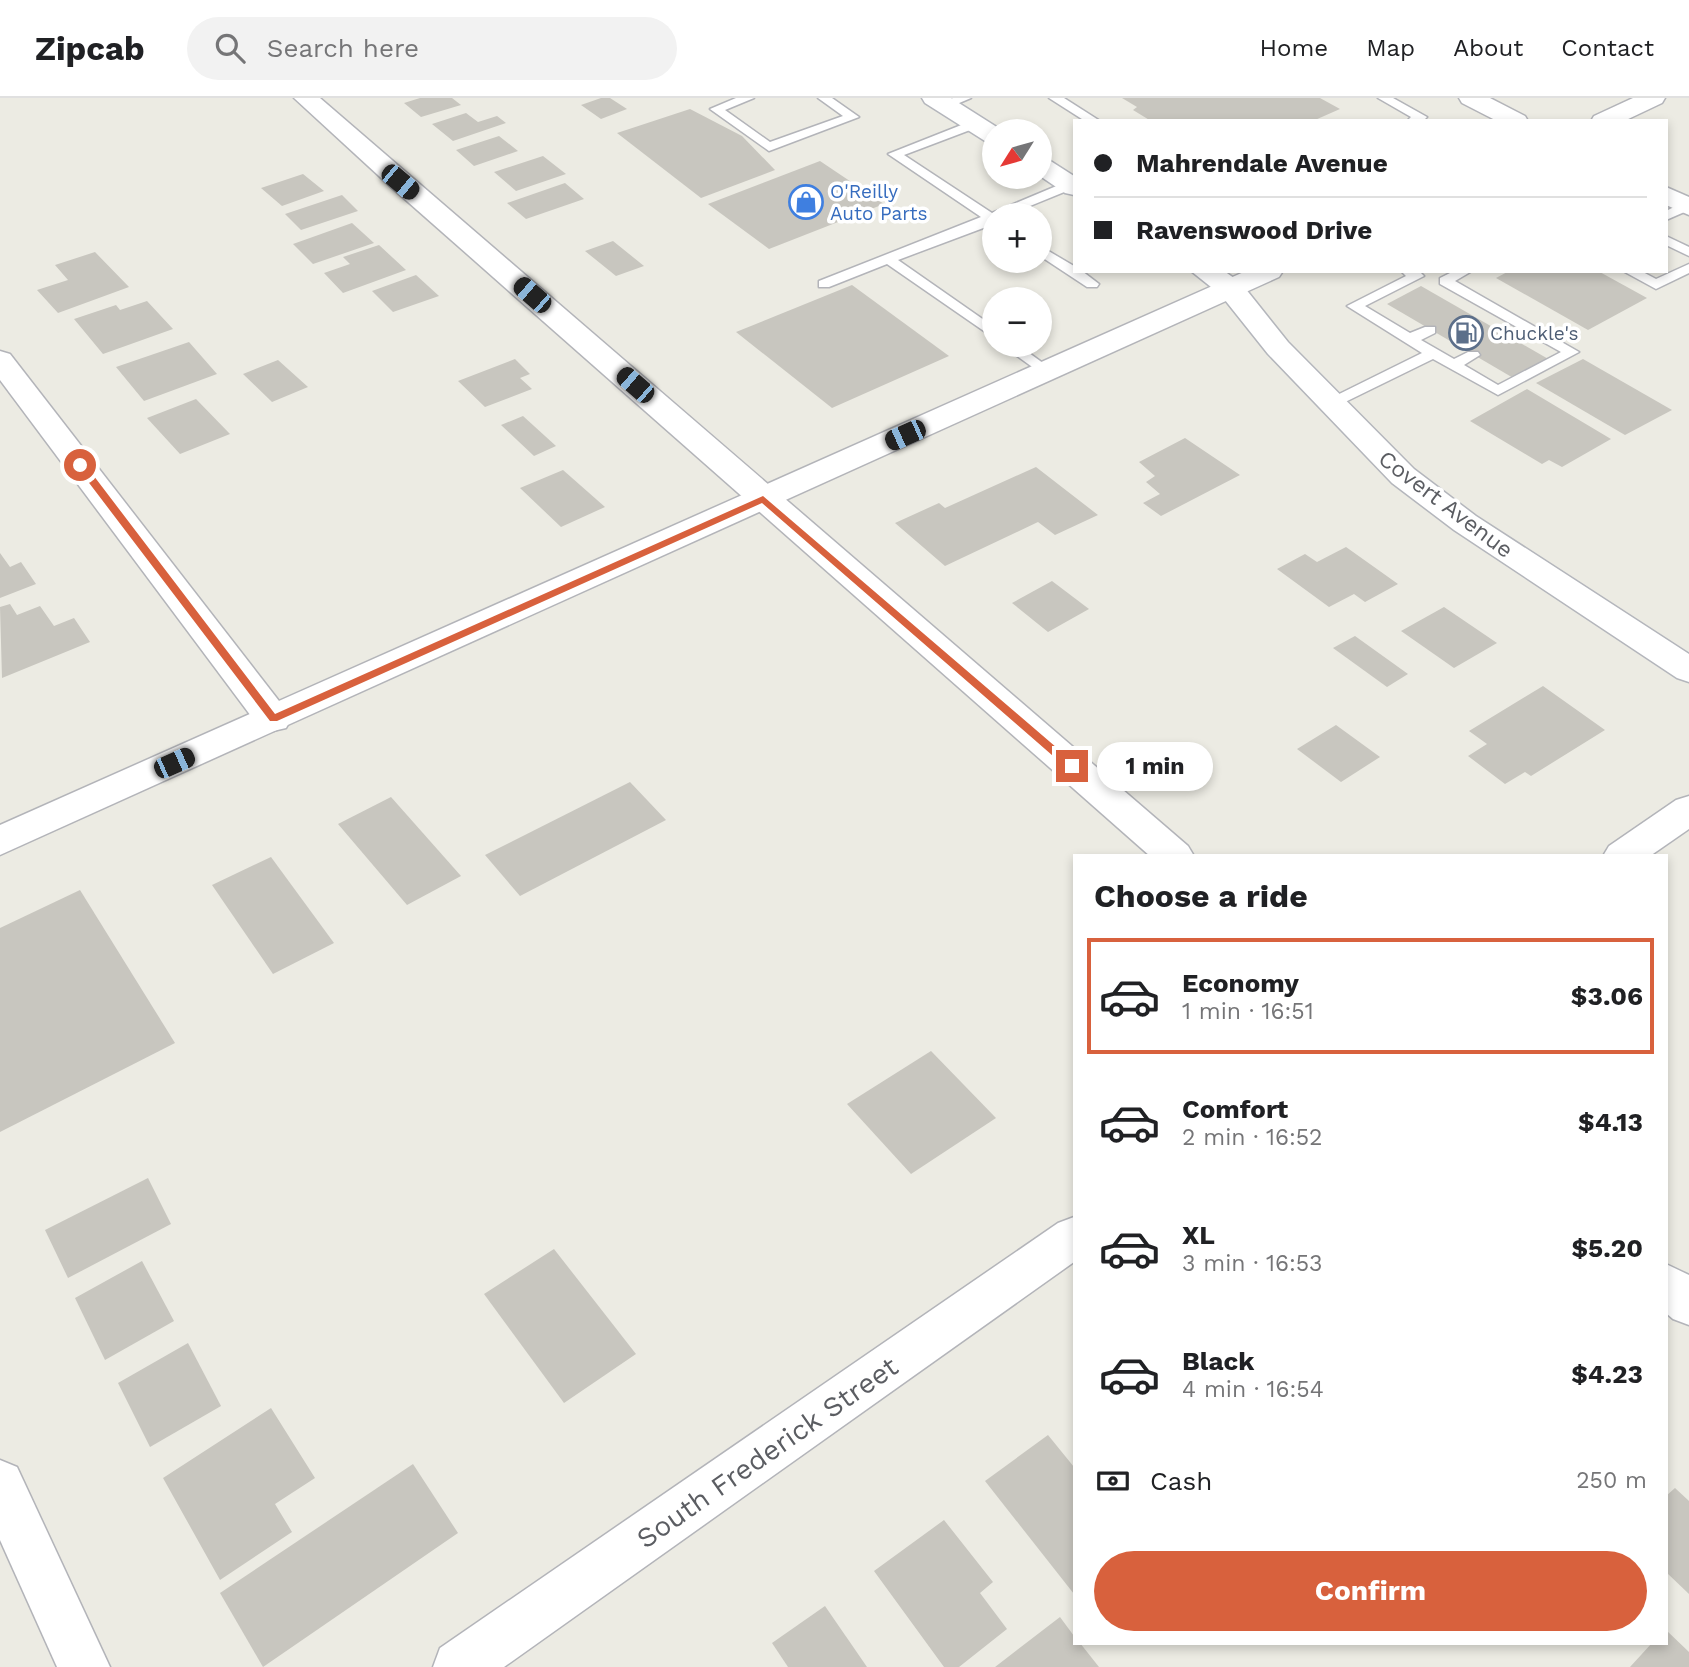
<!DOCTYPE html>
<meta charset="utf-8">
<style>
:root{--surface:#fff;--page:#f2f2f2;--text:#202124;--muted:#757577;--line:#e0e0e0;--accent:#d8613d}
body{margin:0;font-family:"Work Sans",sans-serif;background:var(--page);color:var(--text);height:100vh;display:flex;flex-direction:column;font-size:26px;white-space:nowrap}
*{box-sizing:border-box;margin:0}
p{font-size:23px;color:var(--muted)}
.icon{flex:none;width:38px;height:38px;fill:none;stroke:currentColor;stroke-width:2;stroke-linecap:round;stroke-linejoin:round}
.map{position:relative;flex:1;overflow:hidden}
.details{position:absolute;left:1073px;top:756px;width:595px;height:791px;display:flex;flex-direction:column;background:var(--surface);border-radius:0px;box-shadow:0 4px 10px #0003}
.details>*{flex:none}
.hud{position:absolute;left:1073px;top:21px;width:595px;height:154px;border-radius:0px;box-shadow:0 4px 10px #0003;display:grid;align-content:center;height:154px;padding:0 21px;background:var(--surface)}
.needle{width:46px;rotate:233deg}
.fabs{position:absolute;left:982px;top:21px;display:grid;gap:14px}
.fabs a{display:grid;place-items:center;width:70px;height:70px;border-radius:50%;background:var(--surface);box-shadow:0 4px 10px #0003;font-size:35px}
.end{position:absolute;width:32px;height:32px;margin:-16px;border:9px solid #d8613d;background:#fff;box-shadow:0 0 0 4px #fff}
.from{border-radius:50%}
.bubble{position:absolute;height:49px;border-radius:24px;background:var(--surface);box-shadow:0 4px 10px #0003;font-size:23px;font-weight:700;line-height:49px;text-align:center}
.car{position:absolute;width:21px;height:42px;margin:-21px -10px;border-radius:9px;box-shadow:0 0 5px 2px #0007;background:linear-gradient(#222 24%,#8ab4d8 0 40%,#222 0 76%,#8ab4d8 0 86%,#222 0)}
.hud b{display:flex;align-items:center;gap:24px;height:66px;font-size:26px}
.hud b+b{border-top:2px solid var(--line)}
.hud i{width:18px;height:18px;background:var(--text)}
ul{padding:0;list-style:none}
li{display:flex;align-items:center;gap:21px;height:116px;margin:0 14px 10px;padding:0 7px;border:4px solid transparent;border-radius:0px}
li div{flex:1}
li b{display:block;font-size:26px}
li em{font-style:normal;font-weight:700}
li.active{border-color:var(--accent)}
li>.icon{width:63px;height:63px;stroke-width:1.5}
h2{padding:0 21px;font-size:32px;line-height:84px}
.pay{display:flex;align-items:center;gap:18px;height:77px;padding:0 21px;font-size:26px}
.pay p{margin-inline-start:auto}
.action{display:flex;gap:14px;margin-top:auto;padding:14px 21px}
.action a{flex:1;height:80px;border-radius:42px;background:var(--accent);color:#fff;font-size:28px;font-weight:700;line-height:80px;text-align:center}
header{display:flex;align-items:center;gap:42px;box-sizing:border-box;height:98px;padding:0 35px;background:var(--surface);border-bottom:2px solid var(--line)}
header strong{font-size:33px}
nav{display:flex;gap:38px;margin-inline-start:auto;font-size:24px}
.search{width:490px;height:63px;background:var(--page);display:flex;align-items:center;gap:18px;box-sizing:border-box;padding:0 24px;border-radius:38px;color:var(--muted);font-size:26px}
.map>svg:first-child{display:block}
.building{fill:#c8c6bf}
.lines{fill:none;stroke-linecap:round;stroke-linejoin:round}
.service-casing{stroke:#b3b4b9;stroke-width:3}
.minor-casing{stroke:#b3b4b9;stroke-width:3}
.tertiary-casing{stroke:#b3b4b9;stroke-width:3}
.secondary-casing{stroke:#b4b6bc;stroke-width:3}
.service{fill:#fff;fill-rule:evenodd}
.minor{fill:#fff;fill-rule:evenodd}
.tertiary{fill:#fff;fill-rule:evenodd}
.secondary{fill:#fff;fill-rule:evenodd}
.route{fill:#d8613d}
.labels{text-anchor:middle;stroke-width:7;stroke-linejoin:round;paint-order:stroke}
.far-shop-label{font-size:19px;fill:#366cbe;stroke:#fff;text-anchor:start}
.far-service-label{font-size:19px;fill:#4e5e75;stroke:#fff;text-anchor:start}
.street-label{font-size:23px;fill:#5b5d62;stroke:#fff}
.near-street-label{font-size:28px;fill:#5b5d62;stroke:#fff}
</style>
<header>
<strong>Zipcab</strong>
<div class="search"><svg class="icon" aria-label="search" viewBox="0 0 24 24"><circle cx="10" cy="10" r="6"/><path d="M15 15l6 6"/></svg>Search here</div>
<nav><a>Home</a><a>Map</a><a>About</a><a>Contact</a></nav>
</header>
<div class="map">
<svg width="1689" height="1569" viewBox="0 0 1689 1569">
<rect width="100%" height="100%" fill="#ecebe3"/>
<g class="building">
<polygon points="420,0 452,0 461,7 421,19 404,5"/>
<polygon points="601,0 610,0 627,11 601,21 581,7"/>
<polygon points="1122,0 1320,0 1340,11 1315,22 1317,23 1151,23 1133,12 1137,9"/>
<polygon points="690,11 742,38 775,72 701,100 617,35"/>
<polygon points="466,15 478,24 497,18 506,25 453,43 432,26"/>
<polygon points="499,38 518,53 474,68 456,52"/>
<polygon points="543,58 566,76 516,93 494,74"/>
<polygon points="820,63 884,106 769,151 708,106"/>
<polygon points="303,76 324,93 282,108 261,90"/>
<polygon points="565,85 584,101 526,121 507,105"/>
<polygon points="342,97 358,113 301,132 285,116"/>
<polygon points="352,125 374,145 313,166 293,146"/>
<polygon points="613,143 644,168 616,178 585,153"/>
<polygon points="379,147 406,172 343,195 324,175 350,166 343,159"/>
<polygon points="95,154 129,189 58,215 37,192 68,182 55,167"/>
<polygon points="1509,173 1598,173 1647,200 1588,232 1496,180"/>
<polygon points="416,177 439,198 393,214 372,193"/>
<polygon points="852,187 949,258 832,310 736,234"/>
<polygon points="1421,188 1550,262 1515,281 1387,206"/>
<polygon points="147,203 173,231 103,256 74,221 116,207 120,212"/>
<polygon points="189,244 217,276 144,303 116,269"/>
<polygon points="515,261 530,276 520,280 532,291 485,309 458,283"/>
<polygon points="1583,261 1672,312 1625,337 1536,285"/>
<polygon points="278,262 308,289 272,304 243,276"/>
<polygon points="1527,291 1611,341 1562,369 1549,362 1542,366 1470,323"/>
<polygon points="196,301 230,336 180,356 147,320"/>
<polygon points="523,318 556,348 534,358 501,327"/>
<polygon points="1185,340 1240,377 1161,418 1143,405 1160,396 1146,384 1155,378 1139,364"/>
<polygon points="1036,369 1098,417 1055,437 1038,424 945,468 895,425 939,405 945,410"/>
<polygon points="563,372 605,409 561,429 520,390"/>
<polygon points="1346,449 1398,486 1365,504 1354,496 1329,509 1277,471 1305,456 1317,464"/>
<polygon points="0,455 10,469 21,464 36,486 0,500"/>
<polygon points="1052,483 1089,511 1048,534 1012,505"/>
<polygon points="10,506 17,517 40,508 54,528 74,520 90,544 2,580 0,509"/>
<polygon points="1444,509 1497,545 1454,570 1401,533"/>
<polygon points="1355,538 1408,576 1387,589 1333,550"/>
<polygon points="1543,588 1605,632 1531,678 1525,674 1505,686 1468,658 1487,646 1469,633"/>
<polygon points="1336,627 1380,659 1341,684 1297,651"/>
<polygon points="630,684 666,722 520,798 485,757"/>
<polygon points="391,699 461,778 407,807 338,726"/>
<polygon points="271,759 334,845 273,876 212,787"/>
<polygon points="80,792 175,945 0,1034 0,830"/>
<polygon points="931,953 996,1020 911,1076 847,1006"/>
<polygon points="148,1080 171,1126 68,1180 45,1132"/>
<polygon points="554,1151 636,1256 564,1305 484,1196"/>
<polygon points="142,1163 174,1223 105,1262 75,1200"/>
<polygon points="188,1245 221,1308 150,1349 118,1285"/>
<polygon points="271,1310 315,1380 275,1406 292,1434 220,1482 163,1380"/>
<polygon points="1048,1337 1074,1369 1074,1496 985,1383"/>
<polygon points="413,1366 458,1435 263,1569 220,1495"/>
<polygon points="1675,1390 1689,1403 1689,1496 1666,1474 1666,1398"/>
<polygon points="944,1422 993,1484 980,1495 1007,1531 959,1569 944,1569 874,1473"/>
<polygon points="825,1508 867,1569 788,1569 772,1545"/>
<polygon points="1060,1519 1074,1538 1074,1545 1080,1545 1099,1569 995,1569"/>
<polygon points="1666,1532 1689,1554 1689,1569 1630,1569 1652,1545 1666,1545"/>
</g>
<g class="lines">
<g class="service-casing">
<g id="service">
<polygon points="736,0 754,0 725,12 770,44 843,18 818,0 832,0 859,19 769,53 710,11"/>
<polygon points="953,0 971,0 945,11 939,7"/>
<polygon points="1049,0 1064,0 1100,23 1085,23"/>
<polygon points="1378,0 1393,0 1427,19 1423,23 1407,23 1411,19"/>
<polygon points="974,22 980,26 978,29 904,57 992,115 1066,84 1074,84 1074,90 1008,117 994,117 994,126 898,162 994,229 994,240 887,166 829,189 819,189 819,183 981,119 888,56"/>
<polygon points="1682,105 1689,105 1689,112 1666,122 1666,113"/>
<polygon points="1666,138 1689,149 1689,158 1666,147"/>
<polygon points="1040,148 1074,168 1074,173 1082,173 1099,186 1097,189 1087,189 1040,158"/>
<polygon points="1689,166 1689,175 1656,191 1623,173 1641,173 1656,181"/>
<polygon points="1401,173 1419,173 1424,178 1365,208 1410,235 1425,229 1435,229 1435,235 1421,242 1454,261 1468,254 1478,254 1480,257 1464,267 1498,287 1561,254 1440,186 1440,180 1454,173 1472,173 1455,183 1579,254 1498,297 1433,261 1335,309 1325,309 1323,306 1325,303 1422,255 1347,208 1406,178"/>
<polygon points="1002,247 1018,247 1054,273 1047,277 1042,276"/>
</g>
</g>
<g class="minor-casing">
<g id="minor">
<polygon points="294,0 320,0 1188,748 1194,758 1150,758 391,89"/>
<polygon points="1459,0 1490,0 1525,18 1528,23 1497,23 1462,5"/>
<polygon points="1666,89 1689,99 1689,117 1666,107"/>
<polygon points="0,253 10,256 286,612 291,621 286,630 273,633 260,630 0,282"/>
<polygon points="1689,698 1689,731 1650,758 1603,758 1609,748 1676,702"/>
<polygon points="1074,1119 1074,1164 504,1569 433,1569 440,1550 1058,1125"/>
<polygon points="1666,1166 1689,1177 1689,1227 1673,1221 1666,1215"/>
<polygon points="0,1362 17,1369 110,1569 57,1569 0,1442"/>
</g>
</g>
<g class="tertiary-casing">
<g id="tertiary">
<polygon points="1633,0 1665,0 1662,5 1624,23 1591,23 1594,18"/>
<polygon points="1246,173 1283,173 1279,179 0,757 0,727"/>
</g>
</g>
<g class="secondary-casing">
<g id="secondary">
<polygon points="922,0 951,0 1003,33 994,33 994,46 985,43 925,5"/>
<polygon points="1040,59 1049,62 1074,78 1074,97 1065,95 1040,78"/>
<polygon points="1191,173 1224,173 1241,185 1288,244 1414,371 1476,418 1689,556 1689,584 1677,580 1454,432 1392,385 1268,256 1221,197"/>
</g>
</g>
<use href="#service" class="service"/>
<use href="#minor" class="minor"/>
<use href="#tertiary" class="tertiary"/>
<use href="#secondary" class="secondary"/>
</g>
<polygon class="route" points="77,365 84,365 275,616 763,398 1078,668 1072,672 1068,671 762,405 277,623 270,623 77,369"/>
<defs>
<g id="shop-ring" transform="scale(1.75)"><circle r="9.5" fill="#fff" stroke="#3f7fe0" stroke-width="1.5"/><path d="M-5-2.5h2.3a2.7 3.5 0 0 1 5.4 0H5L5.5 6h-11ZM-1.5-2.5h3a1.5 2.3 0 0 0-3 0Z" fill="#3f7fe0"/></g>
<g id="fuel-ring" transform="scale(1.75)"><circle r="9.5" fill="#fff" stroke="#5c6f8a" stroke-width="1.5"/><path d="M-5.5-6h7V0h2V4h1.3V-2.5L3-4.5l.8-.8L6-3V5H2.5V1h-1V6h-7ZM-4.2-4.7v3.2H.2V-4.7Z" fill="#5c6f8a"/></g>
</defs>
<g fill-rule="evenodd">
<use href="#shop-ring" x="806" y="104"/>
<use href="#fuel-ring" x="1466" y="235"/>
</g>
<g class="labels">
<g class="far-shop-label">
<text x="830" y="100">O'Reilly<tspan x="830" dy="22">Auto Parts</tspan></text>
</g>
<g class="far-service-label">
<text x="1490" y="242">Chuckle's</text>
</g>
<g class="street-label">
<text transform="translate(1446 406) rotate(37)" y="8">Covert Avenue</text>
</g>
<g class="near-street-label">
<text transform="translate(767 1354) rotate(-35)" y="10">South Frederick Street</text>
</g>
</g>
</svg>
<div class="fabs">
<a><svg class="needle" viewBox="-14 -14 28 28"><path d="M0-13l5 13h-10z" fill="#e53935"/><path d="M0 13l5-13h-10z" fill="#757577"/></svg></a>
<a>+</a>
<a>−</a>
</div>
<i class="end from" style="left:80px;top:367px"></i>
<i class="end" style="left:1072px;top:668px"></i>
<div class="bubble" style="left:1097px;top:644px;width:116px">1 min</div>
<i class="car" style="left:400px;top:84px;rotate:130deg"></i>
<i class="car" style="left:532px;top:197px;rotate:311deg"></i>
<i class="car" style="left:635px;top:287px;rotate:311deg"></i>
<i class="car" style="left:905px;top:337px;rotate:246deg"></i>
<i class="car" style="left:174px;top:665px;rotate:66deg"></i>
<div class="hud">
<b><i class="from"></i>Mahrendale Avenue</b>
<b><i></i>Ravenswood Drive</b>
</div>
<section class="details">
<h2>Choose a ride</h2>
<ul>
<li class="active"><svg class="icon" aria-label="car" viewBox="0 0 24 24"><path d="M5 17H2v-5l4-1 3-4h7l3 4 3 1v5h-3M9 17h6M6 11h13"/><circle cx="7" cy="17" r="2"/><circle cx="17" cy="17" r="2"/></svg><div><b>Economy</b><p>1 min · 16:51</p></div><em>$3.06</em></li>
<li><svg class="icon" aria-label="car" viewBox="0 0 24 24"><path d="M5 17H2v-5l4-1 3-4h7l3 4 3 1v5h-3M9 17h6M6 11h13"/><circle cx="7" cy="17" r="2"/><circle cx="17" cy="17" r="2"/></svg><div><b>Comfort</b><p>2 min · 16:52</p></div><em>$4.13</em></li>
<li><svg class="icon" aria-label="car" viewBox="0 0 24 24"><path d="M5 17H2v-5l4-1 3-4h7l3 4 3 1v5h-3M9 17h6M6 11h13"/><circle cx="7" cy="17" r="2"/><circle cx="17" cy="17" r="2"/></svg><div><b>XL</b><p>3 min · 16:53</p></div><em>$5.20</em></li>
<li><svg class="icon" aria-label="car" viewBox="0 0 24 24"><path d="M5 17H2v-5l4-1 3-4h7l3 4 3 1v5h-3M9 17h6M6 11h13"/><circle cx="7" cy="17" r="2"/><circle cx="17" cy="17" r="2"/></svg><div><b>Black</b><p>4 min · 16:54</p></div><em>$4.23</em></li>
</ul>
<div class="pay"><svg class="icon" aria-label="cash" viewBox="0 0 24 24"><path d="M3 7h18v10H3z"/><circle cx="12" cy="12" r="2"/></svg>Cash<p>250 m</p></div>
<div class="action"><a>Confirm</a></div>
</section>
</div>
